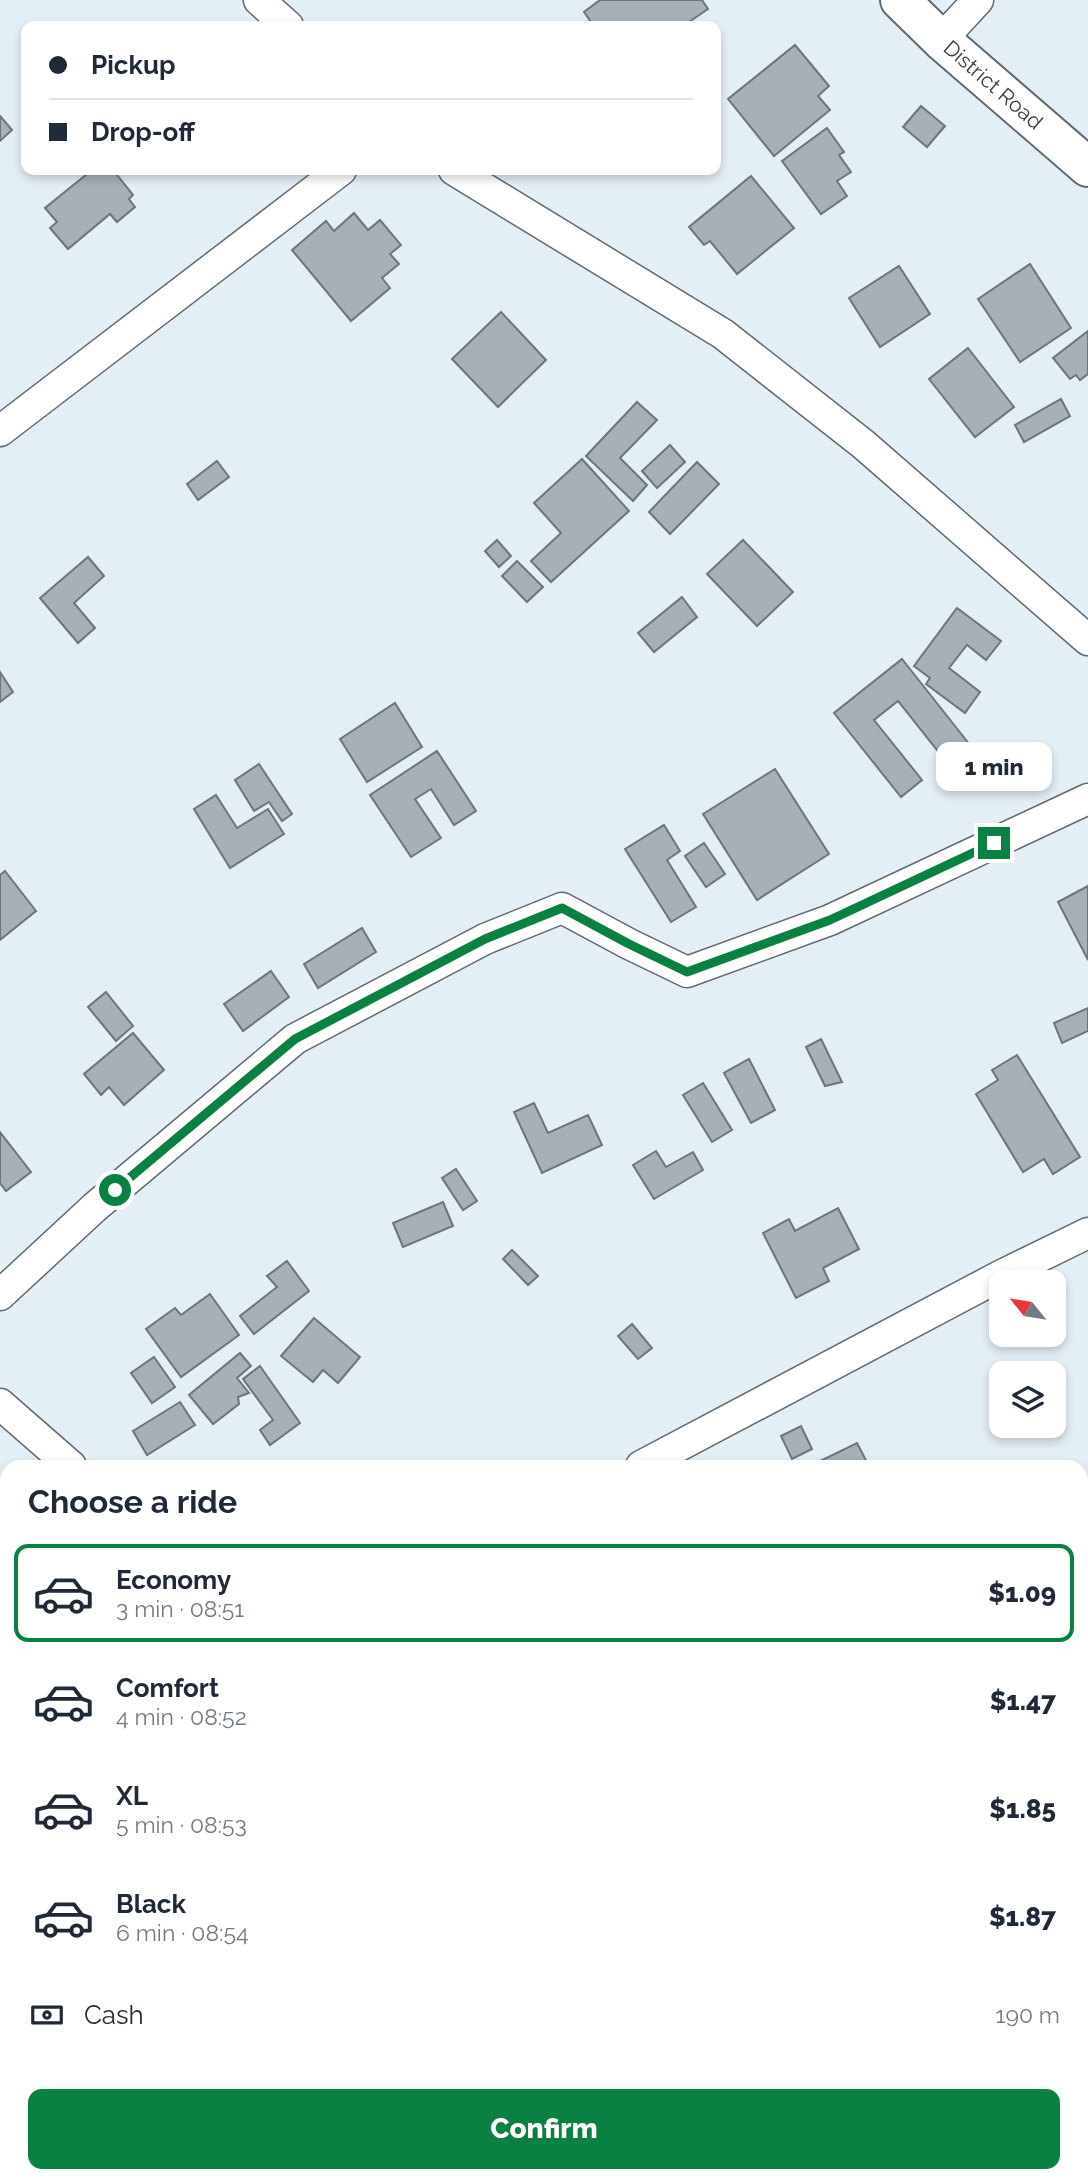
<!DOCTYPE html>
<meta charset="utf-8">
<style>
:root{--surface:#fff;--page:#f2f2f3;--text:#1f2937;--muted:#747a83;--line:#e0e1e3;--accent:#0b8043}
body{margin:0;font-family:Raleway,sans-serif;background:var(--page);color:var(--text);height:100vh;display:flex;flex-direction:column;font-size:26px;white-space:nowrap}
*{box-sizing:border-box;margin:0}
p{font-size:23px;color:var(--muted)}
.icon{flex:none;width:38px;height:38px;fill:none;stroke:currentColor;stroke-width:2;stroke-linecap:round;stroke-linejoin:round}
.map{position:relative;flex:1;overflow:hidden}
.sheet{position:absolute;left:0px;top:1460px;width:1088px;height:723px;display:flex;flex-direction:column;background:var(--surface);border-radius:21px 21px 0 0;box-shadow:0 4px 10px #0003}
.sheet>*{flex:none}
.hud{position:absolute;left:21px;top:21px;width:700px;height:154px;border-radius:14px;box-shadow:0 4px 10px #0003;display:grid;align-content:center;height:154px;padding:0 28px;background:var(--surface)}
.needle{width:46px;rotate:300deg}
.fabs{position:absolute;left:989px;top:1270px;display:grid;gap:14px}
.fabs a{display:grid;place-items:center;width:77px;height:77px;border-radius:14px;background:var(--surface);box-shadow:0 4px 10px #0003;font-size:35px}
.end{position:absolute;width:32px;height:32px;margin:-16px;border:9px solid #0b8043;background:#fff;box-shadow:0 0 0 4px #fff}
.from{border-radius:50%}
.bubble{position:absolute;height:49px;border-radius:14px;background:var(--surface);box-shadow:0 4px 10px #0003;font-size:23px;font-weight:800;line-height:49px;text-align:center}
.hud b{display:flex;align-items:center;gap:24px;height:66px;font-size:26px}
.hud b+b{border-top:2px solid var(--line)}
.hud i{width:18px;height:18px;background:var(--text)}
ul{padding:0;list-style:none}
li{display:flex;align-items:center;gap:21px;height:98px;margin:0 14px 10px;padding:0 14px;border:4px solid transparent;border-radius:14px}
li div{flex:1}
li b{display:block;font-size:26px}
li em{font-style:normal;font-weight:800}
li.active{border-color:var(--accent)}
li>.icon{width:63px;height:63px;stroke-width:1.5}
h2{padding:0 28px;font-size:32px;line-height:84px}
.pay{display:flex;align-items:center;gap:18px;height:77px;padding:0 28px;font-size:26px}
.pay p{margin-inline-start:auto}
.primary-button{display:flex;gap:14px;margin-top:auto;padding:14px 28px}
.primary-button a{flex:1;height:80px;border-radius:14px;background:var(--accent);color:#fff;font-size:28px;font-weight:800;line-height:80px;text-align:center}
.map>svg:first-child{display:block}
.building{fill:#a7b0b7;stroke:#6c757b;stroke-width:2}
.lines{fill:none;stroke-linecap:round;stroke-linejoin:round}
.street-casing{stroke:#60696f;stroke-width:33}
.secondary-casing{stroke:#60696f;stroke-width:42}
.street{stroke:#fff;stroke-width:30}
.secondary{stroke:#fff;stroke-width:38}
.route{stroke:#0b8043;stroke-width:9}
.labels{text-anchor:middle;stroke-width:7;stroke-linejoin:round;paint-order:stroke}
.street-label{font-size:21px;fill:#393d40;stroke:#fff}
</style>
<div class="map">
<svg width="1088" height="2182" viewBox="0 0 1088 2182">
<rect width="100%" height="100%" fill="#e4eef5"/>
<g class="building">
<polygon points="600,0 702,0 708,9 683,26 594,26 584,12"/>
<polygon points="795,45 829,86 818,96 830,110 774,156 728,99"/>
<polygon points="921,106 945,126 927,147 903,127"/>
<polygon points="0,116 12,130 0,141"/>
<polygon points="827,128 844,152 839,155 851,172 837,181 847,196 821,214 782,161"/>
<polygon points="92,170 113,170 133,195 129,199 135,207 117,222 110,214 68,249 50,228 57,222 45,208"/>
<polygon points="751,176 794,228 737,274 710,241 704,245 689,227"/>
<polygon points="354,213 368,230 380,220 401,245 390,254 399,264 382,278 390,288 351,321 292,250 326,221 334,231"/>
<polygon points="1030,264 1071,328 1020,362 978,299"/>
<polygon points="899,266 930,314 880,347 849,298"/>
<polygon points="501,312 546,360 498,407 452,359"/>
<polygon points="1088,331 1088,374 1080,380 1076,375 1070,379 1053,358"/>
<polygon points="968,348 1014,407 975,437 929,379"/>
<polygon points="1061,399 1070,416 1024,442 1015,425"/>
<polygon points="637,402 657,420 620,458 647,485 633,501 586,456"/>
<polygon points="670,445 685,462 657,488 642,471"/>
<polygon points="582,459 629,511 551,582 531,561 561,533 534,503"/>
<polygon points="217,461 229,477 198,500 187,484"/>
<polygon points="697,462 719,484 670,534 649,512"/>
<polygon points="497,540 511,556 499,567 485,551"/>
<polygon points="743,540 793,592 757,626 707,574"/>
<polygon points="88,557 104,576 74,603 95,628 78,643 40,598"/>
<polygon points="517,561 543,587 527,602 502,576"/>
<polygon points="682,597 697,617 654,652 638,633"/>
<polygon points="957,608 1001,641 986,660 967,645 949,668 980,692 965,713 926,684 930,678 914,666"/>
<polygon points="902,659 970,745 948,764 898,701 874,720 922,780 901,797 834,713"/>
<polygon points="0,672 13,692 0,702"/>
<polygon points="395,703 422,747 367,782 340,739"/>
<polygon points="437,751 476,811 454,825 431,789 415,799 441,838 411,857 370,795"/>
<polygon points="259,764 292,814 282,821 269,802 254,811 235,780"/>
<polygon points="775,769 829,854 757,900 703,814"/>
<polygon points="216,795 237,828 268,809 284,834 230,868 194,809"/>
<polygon points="664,825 680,851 667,860 696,907 671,922 625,849"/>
<polygon points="704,843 725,874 706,887 685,856"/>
<polygon points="5,871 36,911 0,940 0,875"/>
<polygon points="1088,886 1088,960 1058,902"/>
<polygon points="362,928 376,952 318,988 304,964"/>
<polygon points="271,971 289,997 243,1031 224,1004"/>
<polygon points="106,992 133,1026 116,1041 88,1007"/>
<polygon points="1088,1008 1088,1031 1062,1043 1054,1023"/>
<polygon points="133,1033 164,1070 124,1105 109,1087 101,1095 84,1074"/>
<polygon points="821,1039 842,1082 825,1086 806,1047"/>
<polygon points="1017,1055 1080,1157 1053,1174 1044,1159 1023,1172 976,1094 998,1080 992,1070"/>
<polygon points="749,1059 775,1110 751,1123 724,1073"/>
<polygon points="703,1083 732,1130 712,1142 683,1095"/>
<polygon points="534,1103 548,1133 588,1115 602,1145 542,1173 514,1112"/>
<polygon points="0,1132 31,1172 6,1191 0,1183"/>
<polygon points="656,1151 666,1167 693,1152 703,1170 654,1199 633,1165"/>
<polygon points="456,1169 477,1201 463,1210 442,1178"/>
<polygon points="443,1202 453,1226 403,1247 393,1223"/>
<polygon points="838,1208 859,1249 823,1268 829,1281 796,1298 763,1233 789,1219 795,1231"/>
<polygon points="512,1250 538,1276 528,1285 503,1259"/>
<polygon points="287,1261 309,1291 254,1334 240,1316 277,1287 267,1276"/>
<polygon points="210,1294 239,1335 181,1377 146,1329 175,1308 181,1315"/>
<polygon points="314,1318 360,1357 338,1383 323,1370 313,1382 281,1356"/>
<polygon points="632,1324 652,1348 638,1359 618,1336"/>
<polygon points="240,1353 251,1366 237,1378 249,1393 238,1397 239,1404 213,1424 189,1395"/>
<polygon points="154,1357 175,1387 152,1403 131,1373"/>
<polygon points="260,1366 300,1423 270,1445 260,1430 273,1420 243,1379"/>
<polygon points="180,1402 195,1425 147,1455 133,1431"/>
<polygon points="801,1426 812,1449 792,1459 781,1436"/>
<polygon points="857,1443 869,1466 810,1466"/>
<polygon points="1088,1485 1088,1507 1082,1510 1082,1488"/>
<polygon points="1088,1523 1088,1556 1085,1557 1082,1546 1082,1525"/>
<polygon points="1082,1617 1088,1639 1088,1644 1082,1646"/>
<polygon points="1082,2064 1088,2070 1088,2099 1082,2106"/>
<polygon points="1082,2146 1088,2152 1088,2161 1082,2168"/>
<polygon points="47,2175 91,2175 84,2182 54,2182"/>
<polygon points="106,2175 112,2175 118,2182 99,2182"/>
<polygon points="118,2175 188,2175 182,2182 125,2182"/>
<polygon points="382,2175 416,2176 443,2175 437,2182 390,2182"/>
<polygon points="457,2175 466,2175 474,2182 451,2182"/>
<polygon points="515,2175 580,2175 573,2182 518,2182 513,2177"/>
<polygon points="880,2175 889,2175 894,2182 872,2182"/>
<polygon points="908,2175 940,2175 945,2182 913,2182"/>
<polygon points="1030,2175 1075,2175 1068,2182 1024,2182"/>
</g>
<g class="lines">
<g class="street-casing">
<g id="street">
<polyline points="259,0 288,26"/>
<polyline points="941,40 978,0"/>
<polyline points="454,170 723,334 863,444 1088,640"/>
<polyline points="0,431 341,170"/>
<polyline points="0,1295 95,1207 295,1039 485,939 562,908 629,944 687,972 830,920 1088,799"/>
<polyline points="0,1404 71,1466"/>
<polyline points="641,1466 1000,1276 1088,1233"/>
<polyline points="1082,1724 1088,1721"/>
<polyline points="0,1796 7,1791"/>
<polyline points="1082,1835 1088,1828"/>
<polyline points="341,2175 346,2182"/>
<polyline points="717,2182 724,2175"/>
</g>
</g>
<g class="secondary-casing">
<polyline id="secondary" points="900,0 941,40 1088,167"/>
</g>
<use href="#street" class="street"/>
<use href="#secondary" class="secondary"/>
</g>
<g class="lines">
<polyline class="route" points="115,1190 295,1039 485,939 562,908 629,944 687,972 830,920 994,843"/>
</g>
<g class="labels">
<g class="street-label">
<text transform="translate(993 85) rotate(41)" y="7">District Road</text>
</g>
</g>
</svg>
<div class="fabs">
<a><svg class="needle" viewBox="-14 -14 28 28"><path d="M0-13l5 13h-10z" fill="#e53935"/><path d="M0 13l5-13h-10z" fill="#747a83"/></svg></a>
<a><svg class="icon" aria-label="layers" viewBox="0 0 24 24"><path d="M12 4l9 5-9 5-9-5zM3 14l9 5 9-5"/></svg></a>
</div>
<i class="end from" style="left:115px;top:1190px"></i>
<i class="end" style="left:994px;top:843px"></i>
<div class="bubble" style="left:936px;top:742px;width:116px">1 min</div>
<div class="hud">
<b><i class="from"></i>Pickup</b>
<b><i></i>Drop-off</b>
</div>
<section class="sheet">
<h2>Choose a ride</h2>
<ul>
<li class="active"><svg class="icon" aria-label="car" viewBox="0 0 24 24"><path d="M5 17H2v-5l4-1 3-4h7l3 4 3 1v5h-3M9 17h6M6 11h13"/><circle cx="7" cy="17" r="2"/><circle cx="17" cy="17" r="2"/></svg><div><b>Economy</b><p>3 min · 08:51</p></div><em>$1.09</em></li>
<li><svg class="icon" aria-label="car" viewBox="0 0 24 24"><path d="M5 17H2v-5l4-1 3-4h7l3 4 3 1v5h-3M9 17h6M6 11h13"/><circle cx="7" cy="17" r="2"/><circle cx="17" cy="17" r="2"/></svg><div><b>Comfort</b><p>4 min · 08:52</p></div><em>$1.47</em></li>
<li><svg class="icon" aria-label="car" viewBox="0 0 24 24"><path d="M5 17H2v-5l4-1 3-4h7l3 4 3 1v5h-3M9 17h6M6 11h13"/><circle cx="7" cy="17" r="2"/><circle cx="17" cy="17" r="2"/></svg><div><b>XL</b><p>5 min · 08:53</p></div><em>$1.85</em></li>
<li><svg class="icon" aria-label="car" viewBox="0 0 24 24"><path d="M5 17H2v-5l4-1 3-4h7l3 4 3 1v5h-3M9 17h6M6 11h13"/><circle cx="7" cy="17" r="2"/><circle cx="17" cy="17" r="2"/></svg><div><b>Black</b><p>6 min · 08:54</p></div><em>$1.87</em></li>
</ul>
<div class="pay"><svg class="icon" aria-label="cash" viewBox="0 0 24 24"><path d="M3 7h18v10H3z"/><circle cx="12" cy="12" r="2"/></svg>Cash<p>190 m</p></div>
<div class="primary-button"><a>Confirm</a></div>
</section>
</div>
